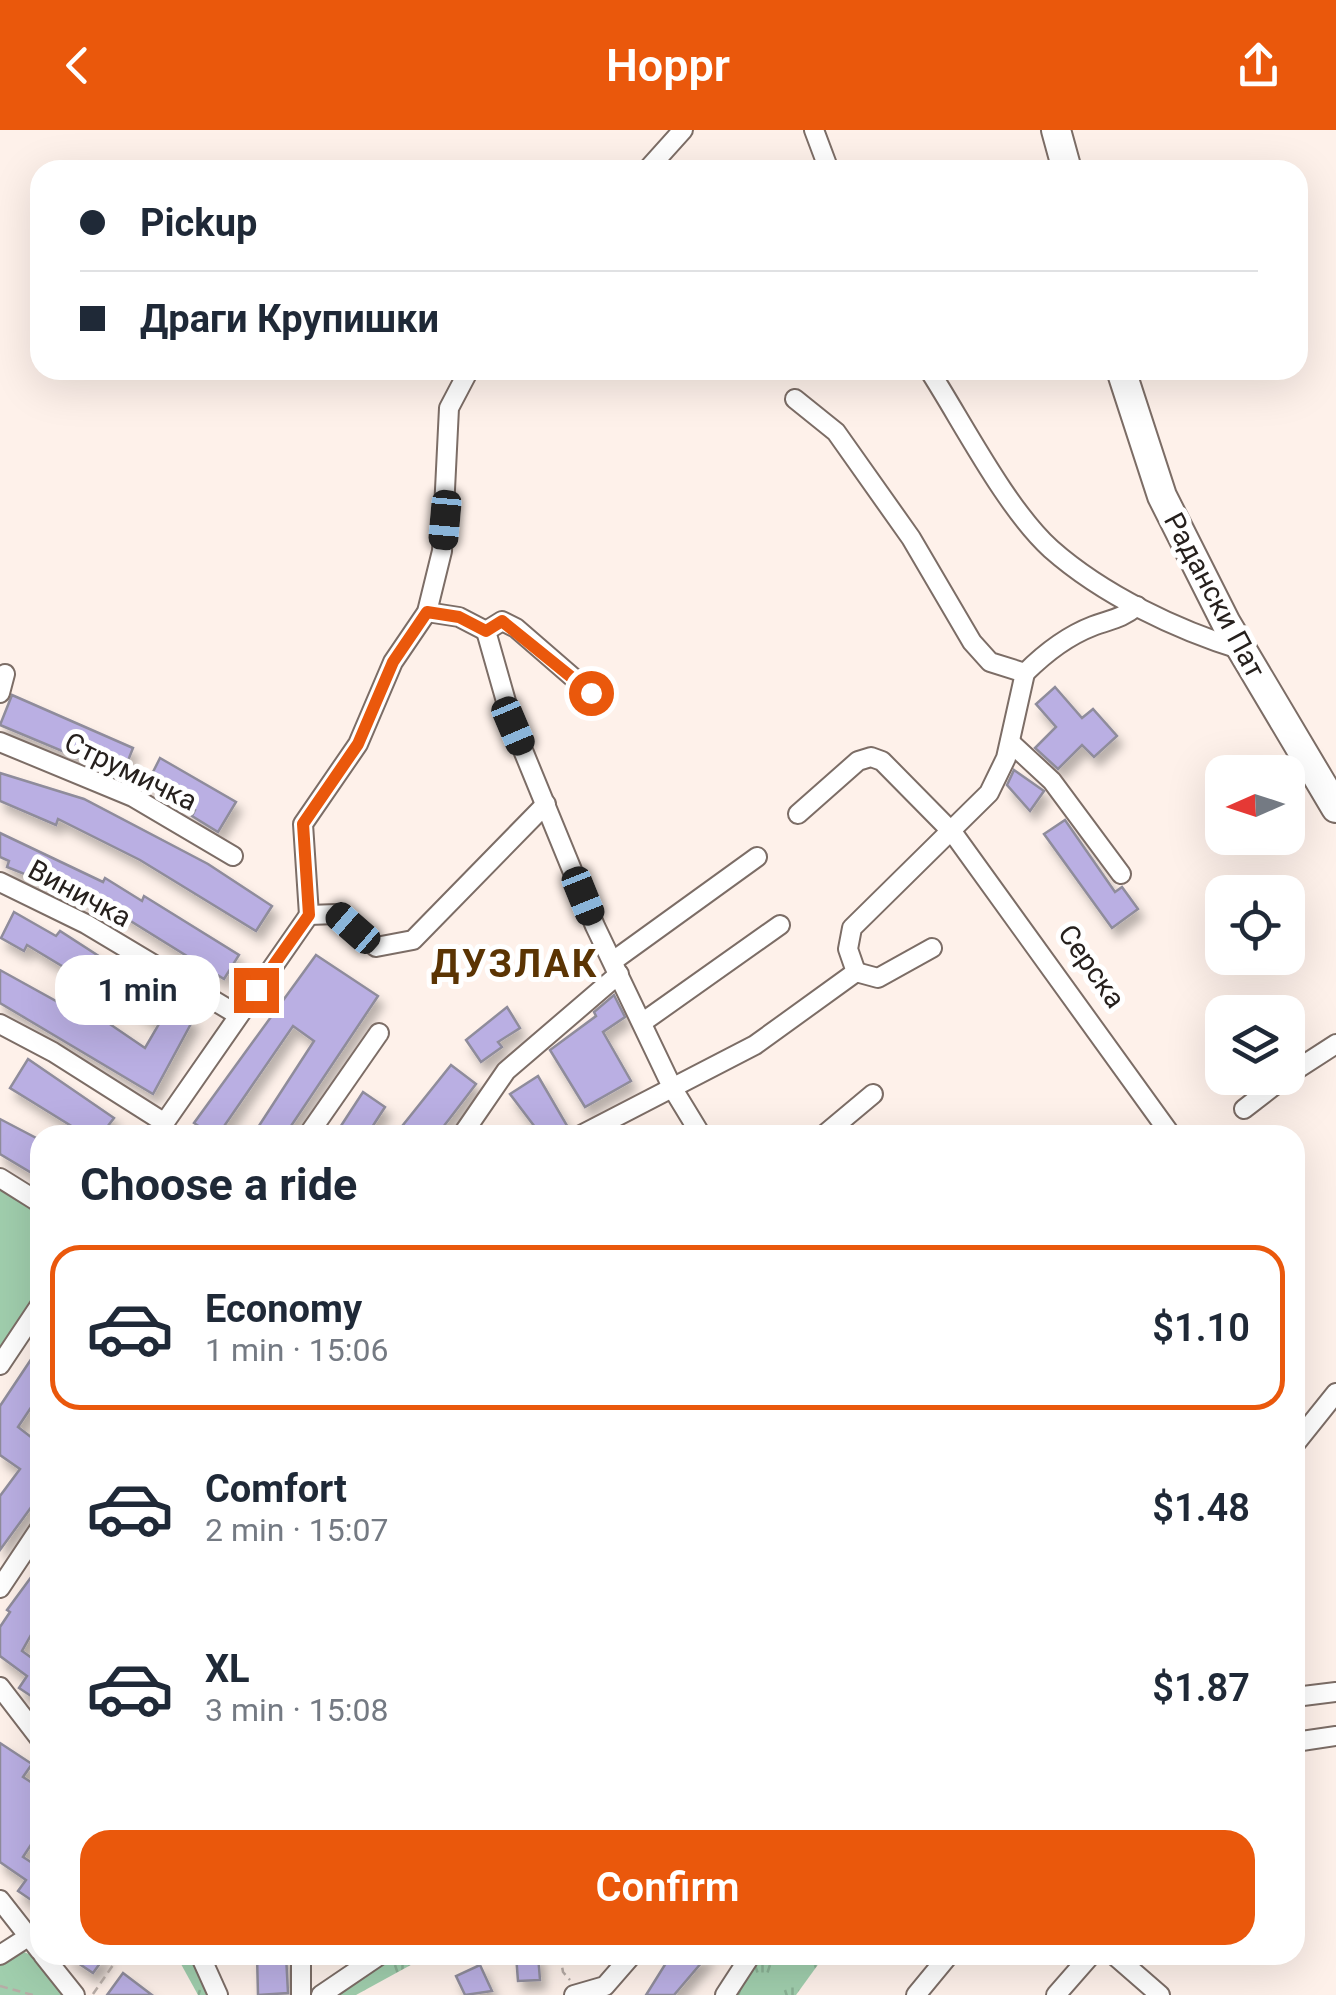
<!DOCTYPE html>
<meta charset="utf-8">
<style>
:root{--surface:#fff;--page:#f6f6f7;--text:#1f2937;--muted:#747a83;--line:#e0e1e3;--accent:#ea580c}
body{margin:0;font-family:Roboto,sans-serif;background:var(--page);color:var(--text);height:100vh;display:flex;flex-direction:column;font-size:38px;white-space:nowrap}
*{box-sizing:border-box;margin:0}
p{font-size:32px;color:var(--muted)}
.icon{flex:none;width:55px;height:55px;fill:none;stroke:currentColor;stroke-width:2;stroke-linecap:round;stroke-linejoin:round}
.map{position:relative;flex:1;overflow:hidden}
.drawer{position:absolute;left:30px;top:995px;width:1275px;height:840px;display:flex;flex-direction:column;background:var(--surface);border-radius:30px;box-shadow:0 10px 40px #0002}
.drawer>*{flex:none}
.hud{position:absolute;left:30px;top:30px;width:1278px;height:220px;border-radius:30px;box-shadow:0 10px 40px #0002;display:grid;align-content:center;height:220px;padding:0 50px;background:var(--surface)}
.needle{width:65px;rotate:267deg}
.buttons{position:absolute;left:1205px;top:625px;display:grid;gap:20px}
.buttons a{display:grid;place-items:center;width:100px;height:100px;border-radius:20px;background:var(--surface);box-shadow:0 10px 40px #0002;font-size:50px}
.end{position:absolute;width:45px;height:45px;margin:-22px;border:12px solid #ea580c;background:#fff;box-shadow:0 0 0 5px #fff}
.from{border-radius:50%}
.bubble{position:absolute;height:70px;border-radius:30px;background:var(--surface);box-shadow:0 10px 40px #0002;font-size:32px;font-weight:600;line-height:70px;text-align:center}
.car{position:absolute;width:30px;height:60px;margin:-30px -15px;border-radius:12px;box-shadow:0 0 8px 2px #0007;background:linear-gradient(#222 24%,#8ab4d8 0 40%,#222 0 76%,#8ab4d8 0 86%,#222 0)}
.hud b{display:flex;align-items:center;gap:35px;height:95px;font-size:38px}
.hud b+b{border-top:2px solid var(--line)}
.hud i{width:25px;height:25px;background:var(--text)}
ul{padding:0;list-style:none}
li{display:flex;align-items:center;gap:30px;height:165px;margin:0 20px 15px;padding:0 30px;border:5px solid transparent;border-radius:30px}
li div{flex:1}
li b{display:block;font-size:38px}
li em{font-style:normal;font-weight:600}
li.selected{border-color:var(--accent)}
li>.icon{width:90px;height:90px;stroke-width:1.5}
h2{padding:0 50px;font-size:45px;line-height:120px}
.primary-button{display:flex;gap:20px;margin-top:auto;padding:20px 50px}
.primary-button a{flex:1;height:115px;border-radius:30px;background:var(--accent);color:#fff;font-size:40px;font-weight:600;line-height:115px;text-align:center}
header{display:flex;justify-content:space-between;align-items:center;height:130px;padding:0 50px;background:var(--accent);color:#fff;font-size:45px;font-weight:600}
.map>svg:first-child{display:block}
.grass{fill:url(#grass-tufts)}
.park{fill:#a0cead}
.building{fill:#baafe3;stroke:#8f8c9b;stroke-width:2.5;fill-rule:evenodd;filter:url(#shadow)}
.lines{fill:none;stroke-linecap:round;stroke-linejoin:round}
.street-casing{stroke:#7c6d66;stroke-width:22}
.secondary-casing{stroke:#7c6d66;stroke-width:32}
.path{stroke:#b7aca6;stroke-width:2.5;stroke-dasharray:8 5;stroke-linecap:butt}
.street{stroke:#fff;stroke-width:18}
.secondary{stroke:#fff;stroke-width:28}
.route{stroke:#ea580c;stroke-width:12}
.labels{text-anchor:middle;stroke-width:10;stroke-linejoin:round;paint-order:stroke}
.street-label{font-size:28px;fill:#26201d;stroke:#fff}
.district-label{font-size:38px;font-weight:bold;letter-spacing:2.5px;fill:#5b3403;stroke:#fff}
</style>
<header><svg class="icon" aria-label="back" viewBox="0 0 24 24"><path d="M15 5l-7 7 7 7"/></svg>Hoppr<svg class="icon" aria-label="share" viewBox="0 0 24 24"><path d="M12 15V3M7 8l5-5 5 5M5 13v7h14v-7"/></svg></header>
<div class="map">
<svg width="1336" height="1865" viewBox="0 0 1336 1865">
<defs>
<pattern id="grass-tufts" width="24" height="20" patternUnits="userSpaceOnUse" patternTransform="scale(2.5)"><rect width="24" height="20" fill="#a0cead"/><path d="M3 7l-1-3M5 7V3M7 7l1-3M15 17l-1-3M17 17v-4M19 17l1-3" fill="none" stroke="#8ab194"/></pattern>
<filter id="shadow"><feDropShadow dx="5.5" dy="9" stdDeviation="5" flood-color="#0004"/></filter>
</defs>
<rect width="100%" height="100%" fill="#fef1ea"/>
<g class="grass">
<polygon points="176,1825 195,1825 213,1865 198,1865"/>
<polygon points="389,1825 429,1825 356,1865 327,1865"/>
<polygon points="762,1825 825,1825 796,1865 733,1865"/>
</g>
<g class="park">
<polygon points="0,1056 40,1081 40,1158 0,1218"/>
<polygon points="24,1822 38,1828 68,1865 0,1865 0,1833"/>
</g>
<g class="building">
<polygon points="1055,557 1082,588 1093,579 1117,606 1094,627 1082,615 1058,639 1035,618 1056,597 1036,574"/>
<polygon points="12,565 133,618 122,646 0,595"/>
<polygon points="160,628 236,672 218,702 192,686 195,680 146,656"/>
<polygon points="1014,640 1044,661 1030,681 1007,655"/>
<polygon points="0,643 84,669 208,734 272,776 256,801 140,730 58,689 56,695 0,671"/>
<polygon points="1065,690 1115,762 1122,757 1138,779 1112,798 1044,704"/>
<polygon points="0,703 103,752 105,748 142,771 144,766 239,825 224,849 116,782 113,787 77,765 7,737 9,731 0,727"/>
<path d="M 14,782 L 56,806 L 60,801 L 139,852 L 141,848 L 163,863 L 159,869 L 193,890 L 153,964 L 0,873 L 0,840 L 67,877 L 85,850 L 27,815 L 24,821 L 1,808 ZM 109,861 L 159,894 L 145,918 L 95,884 Z"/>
<polygon points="316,825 378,866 285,1005 253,1005 314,911 293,896 218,1005 212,1005 194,993"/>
<polygon points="614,865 625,887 603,902 631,951 585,977 550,920 596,886 594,882"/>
<polygon points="507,877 520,898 498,912 502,917 481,932 466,910"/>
<polygon points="28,929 114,988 101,1005 86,1005 10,958"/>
<polygon points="451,935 476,954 437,1005 418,1005 403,995"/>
<polygon points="538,946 569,999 559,1005 541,1005 510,964"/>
<polygon points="363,962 385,977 367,1005 335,1005"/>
<polygon points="0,989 40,1010 40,1048 0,1024"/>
<polygon points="40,1216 40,1264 18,1297 40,1314 40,1365 0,1420 0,1366 20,1339 0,1325 0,1276"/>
<polygon points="40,1435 40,1489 22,1521 36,1531 40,1526 40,1572 19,1558 27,1546 0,1526 0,1497 10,1482 7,1480"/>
<polygon points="0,1613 32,1634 23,1647 40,1658 40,1701 23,1727 40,1738 40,1776 18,1761 26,1750 0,1732"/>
<polygon points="66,1825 106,1825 93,1843"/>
<polygon points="257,1825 286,1825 288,1863 258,1865"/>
<polygon points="516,1825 538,1825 540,1850 518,1851"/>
<polygon points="671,1825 708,1825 674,1865 646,1865"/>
<polygon points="480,1835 492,1861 465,1865 456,1846"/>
<polygon points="123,1843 152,1865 107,1865"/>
</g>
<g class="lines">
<g class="street-casing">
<g id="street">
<polyline points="814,0 829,40"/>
<polyline points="647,40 683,0"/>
<path d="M 929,240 C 963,293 1006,378 1051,419 C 1103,465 1177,500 1242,520"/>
<path d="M 795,269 L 836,302 L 911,408 L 972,512 L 990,532 L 1025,543 C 1045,523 1067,506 1093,496 C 1112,489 1121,489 1137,476"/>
<polyline points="427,482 459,487 486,501"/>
<polyline points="0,563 5,544"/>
<polyline points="591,563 516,498 502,491 486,501 513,596 595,796 673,959 701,1005"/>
<polyline points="0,612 133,667 233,726"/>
<polyline points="1010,612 1052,651 1121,744"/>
<polyline points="798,684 858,631 871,627 882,631 953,703 1171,1005"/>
<polyline points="0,752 86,794 238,885"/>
<polyline points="309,785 303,694 358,614 393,532 427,482 442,421 449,278 469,240"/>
<polyline points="309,785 337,784 376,817 413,810 546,674"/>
<polyline points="613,831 757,727"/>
<polyline points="856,842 848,819 852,798 989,663 1006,628 1025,543"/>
<polyline points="643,892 780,795"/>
<polyline points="0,894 53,922 165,993"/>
<polyline points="1288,945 1336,914"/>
<polyline points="1244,979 1284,948"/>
<polyline points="156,1005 309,785"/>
<polyline points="308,1005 379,903"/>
<polyline points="462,1005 506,941 619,844"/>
<polyline points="581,1005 755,915 856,842 878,848 932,818"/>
<polyline points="824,1005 873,964"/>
<polyline points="0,1048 40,1073"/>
<polyline points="0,1235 40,1175"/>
<polyline points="1295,1314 1336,1263"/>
<polyline points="0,1458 40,1398"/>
<polyline points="0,1557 40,1609"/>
<polyline points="1295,1567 1336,1562"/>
<polyline points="1295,1612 1336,1606"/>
<polyline points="0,1770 40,1821"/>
<polyline points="0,1825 28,1807"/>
<polyline points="43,1825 75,1865"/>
<polyline points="200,1825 218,1865"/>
<polyline points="301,1825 301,1865"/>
<polyline points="1114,1825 1160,1865"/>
<polyline points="321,1865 380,1825"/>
<polyline points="574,1865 605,1856 632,1825"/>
<polyline points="725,1865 751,1825"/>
<polyline points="916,1865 949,1825"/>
<polyline points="1056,1865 1091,1825"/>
</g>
</g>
<g class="secondary-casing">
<g id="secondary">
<polyline points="1056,0 1067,40"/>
<polyline points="1121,240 1162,366 1226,493 1336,678"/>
</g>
</g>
<g class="path">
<polyline points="560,1825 563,1842 570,1850"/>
<polyline points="0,1856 33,1865"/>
<polyline points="93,1864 120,1825"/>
</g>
<use href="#street" class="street"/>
<use href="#secondary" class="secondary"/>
</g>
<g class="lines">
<polyline class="route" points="256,860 309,785 303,694 358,614 393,532 427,482 459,487 486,501 502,491 591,563"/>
</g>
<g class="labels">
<g class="street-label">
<text transform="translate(1215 465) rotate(62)" y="10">Радански Пат</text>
<text transform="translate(131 641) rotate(26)" y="10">Струмичка</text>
<text transform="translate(80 763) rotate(28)" y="10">Виничка</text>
<text transform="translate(1092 836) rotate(55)" y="10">Серска</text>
</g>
<g class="district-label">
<text x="515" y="847">ДУЗЛАК</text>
</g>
</g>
</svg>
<div class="buttons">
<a><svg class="needle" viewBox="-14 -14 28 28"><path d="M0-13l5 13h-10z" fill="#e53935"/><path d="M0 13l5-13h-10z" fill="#747a83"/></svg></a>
<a><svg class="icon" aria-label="locate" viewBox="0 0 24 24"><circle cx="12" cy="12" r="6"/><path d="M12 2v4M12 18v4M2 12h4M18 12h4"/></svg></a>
<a><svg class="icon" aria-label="layers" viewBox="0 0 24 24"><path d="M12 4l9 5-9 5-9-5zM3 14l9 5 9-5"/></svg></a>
</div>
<i class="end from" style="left:591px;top:563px"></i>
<i class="end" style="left:256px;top:860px"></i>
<div class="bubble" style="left:55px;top:825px;width:165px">1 min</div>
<i class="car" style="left:445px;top:390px;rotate:185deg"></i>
<i class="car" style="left:513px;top:596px;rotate:157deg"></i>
<i class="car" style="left:583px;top:766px;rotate:158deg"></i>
<i class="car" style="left:353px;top:798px;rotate:311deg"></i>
<div class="hud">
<b><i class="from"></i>Pickup</b>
<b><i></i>Драги Крупишки</b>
</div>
<section class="drawer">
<h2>Choose a ride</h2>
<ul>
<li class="selected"><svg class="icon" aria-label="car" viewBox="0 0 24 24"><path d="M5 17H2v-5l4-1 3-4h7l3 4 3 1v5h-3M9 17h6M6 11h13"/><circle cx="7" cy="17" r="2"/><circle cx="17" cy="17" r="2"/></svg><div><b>Economy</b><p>1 min · 15:06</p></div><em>$1.10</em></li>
<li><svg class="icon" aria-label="car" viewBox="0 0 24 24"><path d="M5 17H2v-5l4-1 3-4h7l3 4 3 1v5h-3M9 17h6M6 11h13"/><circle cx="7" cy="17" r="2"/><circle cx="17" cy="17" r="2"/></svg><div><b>Comfort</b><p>2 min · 15:07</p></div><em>$1.48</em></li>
<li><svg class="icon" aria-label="car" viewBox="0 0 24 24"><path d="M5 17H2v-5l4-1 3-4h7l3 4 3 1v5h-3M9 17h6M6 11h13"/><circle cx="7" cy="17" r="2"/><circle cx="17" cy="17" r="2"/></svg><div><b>XL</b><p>3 min · 15:08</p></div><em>$1.87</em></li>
</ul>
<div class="primary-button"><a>Confirm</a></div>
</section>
</div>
